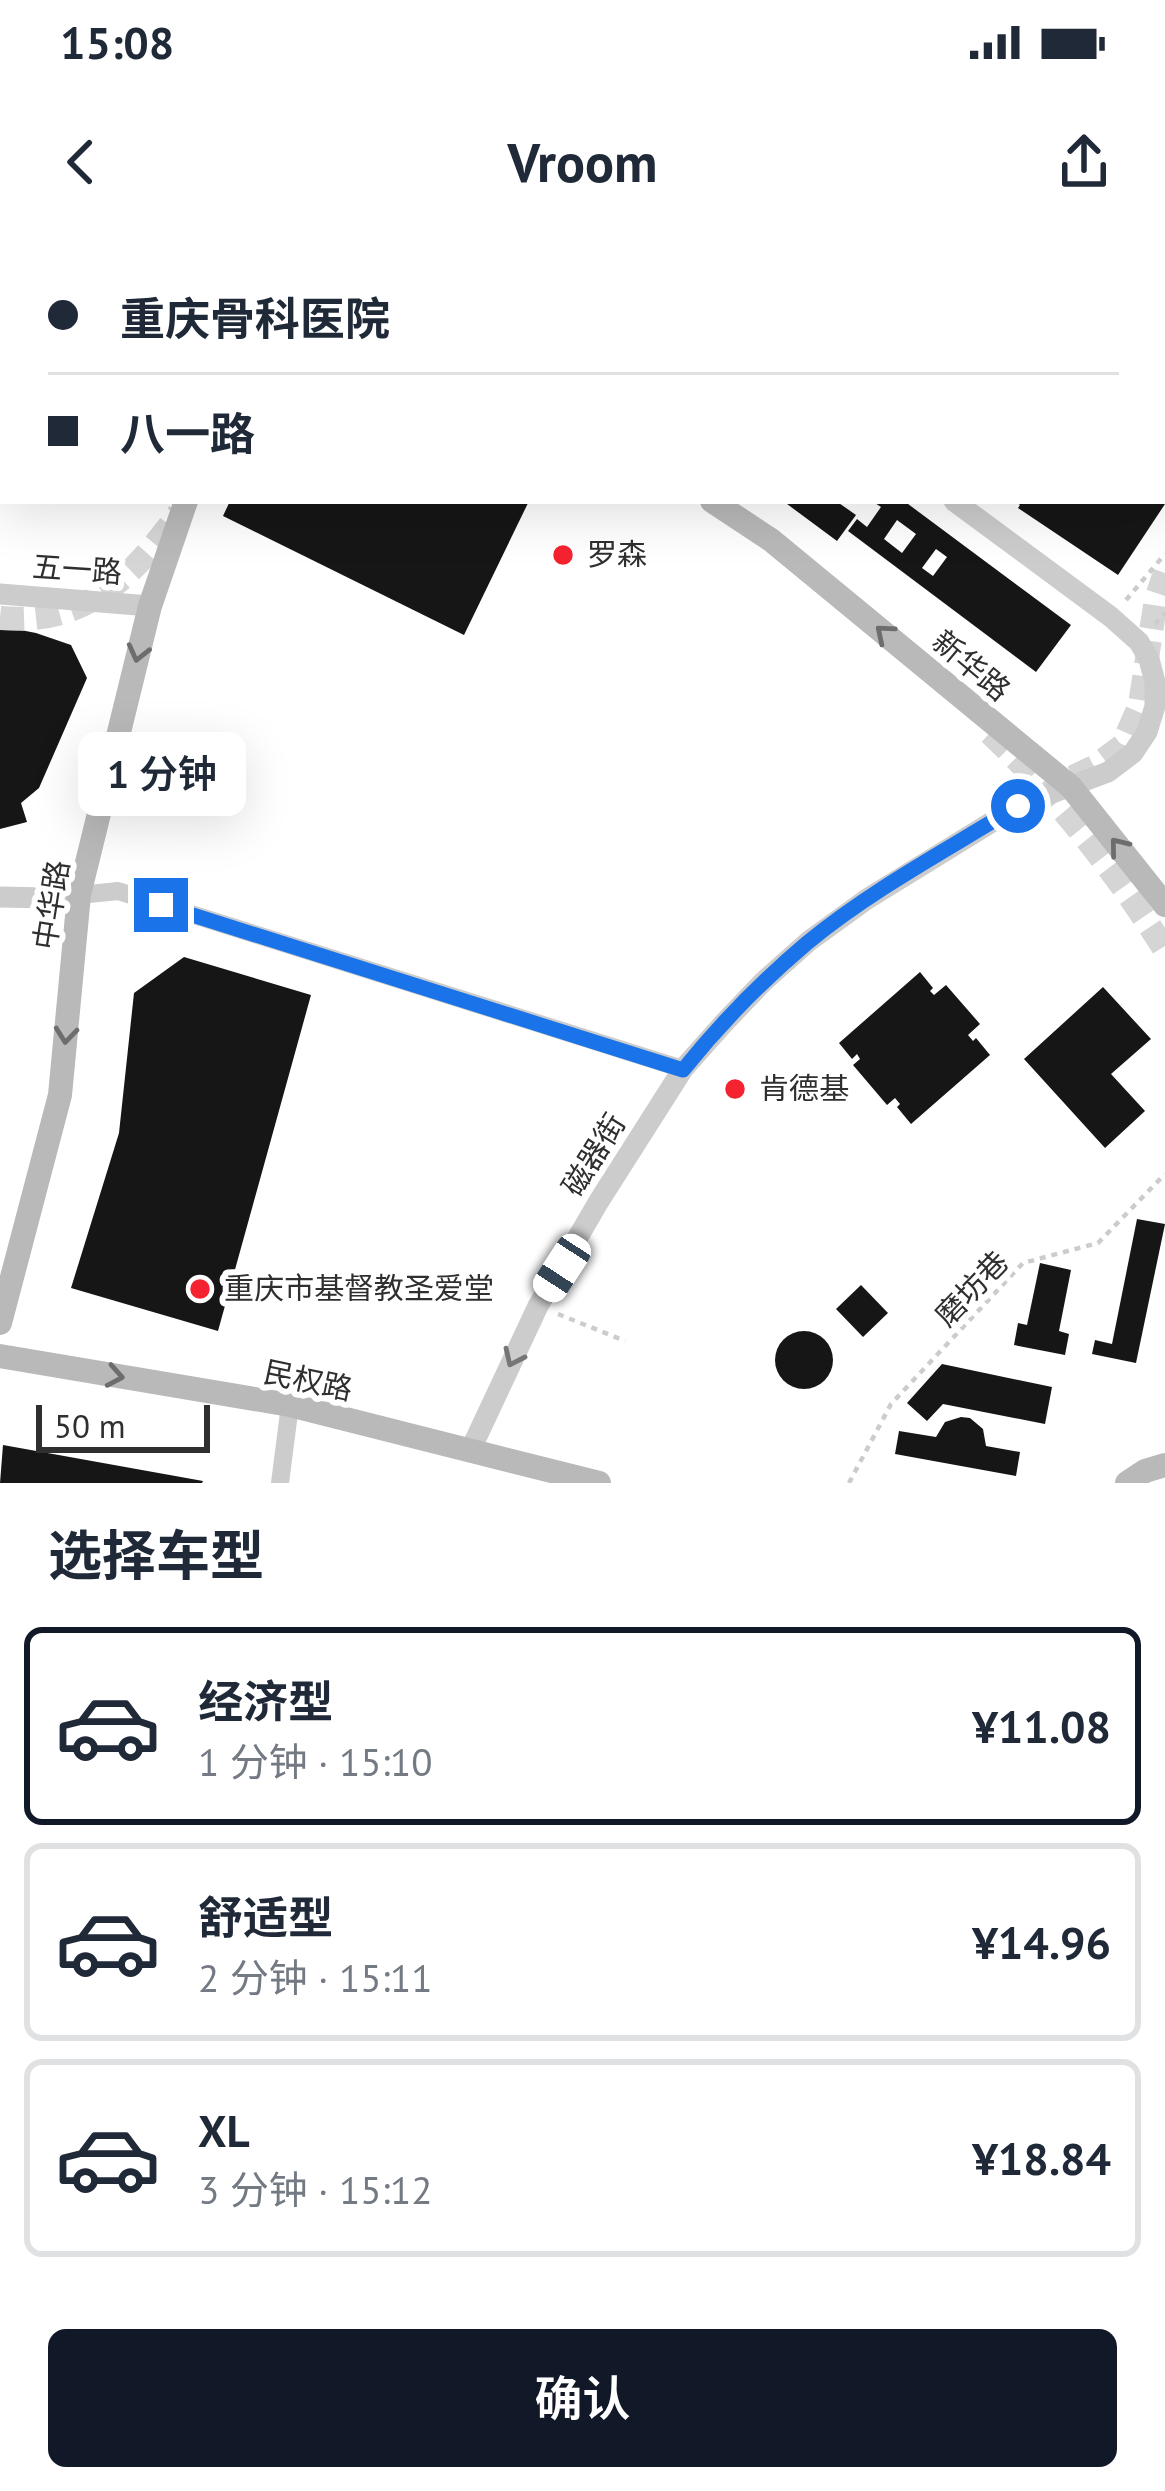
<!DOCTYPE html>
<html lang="zh">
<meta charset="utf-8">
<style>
:root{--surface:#fff;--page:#f6f6f7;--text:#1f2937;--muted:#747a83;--line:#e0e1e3;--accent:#111827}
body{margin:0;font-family:"PT Sans","Noto Sans SC",sans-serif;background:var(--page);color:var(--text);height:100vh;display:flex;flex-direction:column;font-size:45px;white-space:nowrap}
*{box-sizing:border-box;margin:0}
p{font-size:39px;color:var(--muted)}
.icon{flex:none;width:66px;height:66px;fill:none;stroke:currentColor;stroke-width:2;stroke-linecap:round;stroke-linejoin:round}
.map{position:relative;height:1243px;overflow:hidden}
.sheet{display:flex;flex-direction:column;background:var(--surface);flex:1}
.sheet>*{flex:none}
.top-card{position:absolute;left:0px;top:0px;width:1167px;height:264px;box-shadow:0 12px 48px #0002;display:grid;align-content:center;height:264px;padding:0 48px;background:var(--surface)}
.scale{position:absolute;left:36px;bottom:30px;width:174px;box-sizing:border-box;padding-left:12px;border:6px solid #2f2f2f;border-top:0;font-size:33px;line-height:42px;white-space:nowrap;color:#2f2f2f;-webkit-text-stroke:9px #fff;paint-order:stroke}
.end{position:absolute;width:54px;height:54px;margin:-27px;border:15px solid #1a73e8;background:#fff;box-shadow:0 0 0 6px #fff}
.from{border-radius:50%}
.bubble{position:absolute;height:84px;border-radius:18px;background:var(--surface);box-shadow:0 12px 48px #0002;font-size:39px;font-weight:600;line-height:84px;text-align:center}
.car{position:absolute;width:36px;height:72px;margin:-36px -18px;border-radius:15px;box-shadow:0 0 9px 3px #0007;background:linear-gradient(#fff 24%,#345 0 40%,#fff 0 76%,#345 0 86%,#fff 0)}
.top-card b{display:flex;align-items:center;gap:42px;height:114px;font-size:45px}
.top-card b+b{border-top:3px solid var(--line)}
.top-card i{width:30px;height:30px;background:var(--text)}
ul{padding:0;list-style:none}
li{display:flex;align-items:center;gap:36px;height:198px;margin:0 24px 18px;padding:0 24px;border:6px solid var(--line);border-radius:18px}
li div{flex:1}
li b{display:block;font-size:45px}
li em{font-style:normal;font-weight:600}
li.current{border-color:var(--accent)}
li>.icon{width:108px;height:108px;stroke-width:1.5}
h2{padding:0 48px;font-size:54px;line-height:144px}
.action{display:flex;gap:24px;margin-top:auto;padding:24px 48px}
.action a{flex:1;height:138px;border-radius:18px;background:var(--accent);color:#fff;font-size:48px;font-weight:600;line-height:138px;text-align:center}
.status{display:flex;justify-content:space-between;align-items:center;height:84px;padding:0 60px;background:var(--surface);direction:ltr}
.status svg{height:33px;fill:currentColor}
header{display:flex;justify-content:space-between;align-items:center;height:156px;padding:0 48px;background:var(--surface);font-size:54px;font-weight:600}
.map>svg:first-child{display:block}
.building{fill:#161616;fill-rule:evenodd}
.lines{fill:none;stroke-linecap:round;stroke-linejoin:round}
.secondary-tunnel{stroke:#d5d5d5;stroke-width:24;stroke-dasharray:24 12;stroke-linecap:butt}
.path{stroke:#ccc;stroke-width:4.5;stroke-dasharray:6 6;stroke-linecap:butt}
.minor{stroke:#ccc;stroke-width:18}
.tertiary{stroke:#ccc;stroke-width:21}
.secondary{stroke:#b9b9b9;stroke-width:24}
.oneway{stroke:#6d6d6d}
.oneway2{stroke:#767676}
.route{stroke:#1a73e8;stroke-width:15}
.poi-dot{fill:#f5232f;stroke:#fff;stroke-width:4.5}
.labels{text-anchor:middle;stroke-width:12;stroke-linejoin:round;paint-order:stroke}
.poi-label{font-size:30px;fill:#2f2f2f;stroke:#fff;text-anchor:start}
.street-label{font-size:30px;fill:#2f2f2f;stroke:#fff}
</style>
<div class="status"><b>15:08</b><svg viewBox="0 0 49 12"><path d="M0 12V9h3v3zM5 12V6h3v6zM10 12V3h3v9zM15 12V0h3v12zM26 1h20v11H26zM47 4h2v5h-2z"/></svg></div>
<header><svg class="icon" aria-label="back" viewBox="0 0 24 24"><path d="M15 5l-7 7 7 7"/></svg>Vroom<svg class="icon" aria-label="share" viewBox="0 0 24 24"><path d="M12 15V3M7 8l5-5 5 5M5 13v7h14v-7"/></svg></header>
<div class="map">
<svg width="1165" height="1243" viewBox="0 0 1165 1243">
<rect width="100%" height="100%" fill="#fff"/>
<g class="building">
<polygon points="230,261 529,261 464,395 223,276"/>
<polygon points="783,261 836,261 856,275 837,301"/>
<path d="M 872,261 L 904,261 L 1071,385 L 1036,432 L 848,291 L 857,279 L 867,287 L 881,267 ZM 897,280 L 916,294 L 902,313 L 884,299 ZM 936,309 L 947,317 L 933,336 L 922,328 Z"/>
<polygon points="1015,261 1165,261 1165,264 1118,335 1018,268 1020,265"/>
<polygon points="0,386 36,393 71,405 87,438 39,548 21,563 27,582 0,589"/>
<polygon points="184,717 311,755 218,1091 71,1048 119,893 134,753"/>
<polygon points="920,732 933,748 930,751 934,755 946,745 980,784 968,795 973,801 976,798 990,815 911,884 897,867 900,864 895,858 887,865 853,825 860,819 857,814 852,819 839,803"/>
<polygon points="1103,747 1151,799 1111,834 1145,871 1105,908 1024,819"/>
<polygon points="1137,979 1165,984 1136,1123 1092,1114 1095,1100 1112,1104"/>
<polygon points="1040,1023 1071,1030 1059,1091 1069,1094 1065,1115 1014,1105 1018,1083 1027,1085"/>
<polygon points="861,1045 888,1073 863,1097 836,1069"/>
<circle cx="804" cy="1120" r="29"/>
<polygon points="942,1124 1052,1147 1045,1184 943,1164 927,1181 907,1163"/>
<polygon points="961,1177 970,1178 983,1189 986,1206 1020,1212 1016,1236 895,1214 899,1191 936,1197 945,1182"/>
<polygon points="3,1205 203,1241 202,1243 0,1243"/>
</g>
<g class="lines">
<g class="secondary-tunnel">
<path d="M 0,378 C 86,386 132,337 179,273"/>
<path d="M 990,493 C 1058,558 1115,631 1165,710"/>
<polyline points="1073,537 1094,527 1122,506 1140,465 1156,359 1165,333"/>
</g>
<g class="path">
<polyline points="1126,360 1165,314"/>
<polyline points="1155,384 1165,373"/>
<polyline points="558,1074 625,1101"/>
<polyline points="849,1243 891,1164 1023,1023 1098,1003 1165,934"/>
</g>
<g class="minor">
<polyline points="79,655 118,651 683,829"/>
<polyline points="280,1243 290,1165"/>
</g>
<g class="tertiary">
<polyline points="621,0 624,3"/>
<polyline points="872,0 877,3"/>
<polyline points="1164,197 1165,197"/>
<polyline points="0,354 150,366"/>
<polyline points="0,657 48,658 79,655"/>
<polyline points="470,1211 538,1066 599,961 683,829 723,784 763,742 809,701 867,659 1018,566 1108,532 1133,513 1147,492 1155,466 1155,442 1149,419 1139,402 1111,377 954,261"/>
</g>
<g class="secondary">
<polyline points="180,0 187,3"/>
<polyline points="241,0 246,3"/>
<polyline points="712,261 771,300 1071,547 1165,665"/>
<polyline points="0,1083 60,855 79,655 150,366 186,261"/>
<polyline points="0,1116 290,1165 599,1243"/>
<polyline points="1127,1243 1145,1231 1165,1225"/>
</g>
</g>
<defs><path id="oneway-chevron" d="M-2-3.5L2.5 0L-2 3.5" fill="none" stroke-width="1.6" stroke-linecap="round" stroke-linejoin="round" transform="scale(3)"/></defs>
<g class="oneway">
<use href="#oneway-chevron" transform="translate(884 393) rotate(-140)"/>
<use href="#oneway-chevron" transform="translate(138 413) rotate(104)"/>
<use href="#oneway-chevron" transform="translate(1118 606) rotate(-129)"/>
<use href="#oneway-chevron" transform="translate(66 795) rotate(96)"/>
<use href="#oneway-chevron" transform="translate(115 1136) rotate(10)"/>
</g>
<use class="oneway2" href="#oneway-chevron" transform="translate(513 1118) rotate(115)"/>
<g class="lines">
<path class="route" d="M 161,665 L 683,830 C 720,784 762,741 807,703 C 871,650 947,610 1018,566"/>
</g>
<g class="poi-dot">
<circle cx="563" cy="315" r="12"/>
<circle cx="735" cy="849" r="12"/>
<circle cx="200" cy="1049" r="12"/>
</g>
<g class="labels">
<g class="poi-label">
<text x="587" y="325">罗森</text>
<text x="759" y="859">肯德基</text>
<text x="224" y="1059">重庆市基督教圣爱堂</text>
</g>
<g class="street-label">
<text transform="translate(77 330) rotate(4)" y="10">五一路</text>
<text transform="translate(971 426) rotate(40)" y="10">新华路</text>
<text transform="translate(52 665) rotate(-81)" y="10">中华路</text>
<text transform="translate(594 915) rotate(-58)" y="10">磁器街</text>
<text transform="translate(972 1049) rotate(-46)" y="10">磨坊巷</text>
<text transform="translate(308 1141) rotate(12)" y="10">民权路</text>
</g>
</g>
</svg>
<div class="scale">50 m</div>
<i class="end from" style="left:1018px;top:566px"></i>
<i class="end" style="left:161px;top:665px"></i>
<div class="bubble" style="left:78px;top:492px;width:168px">1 分钟</div>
<i class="car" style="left:562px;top:1028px;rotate:213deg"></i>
<div class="top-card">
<b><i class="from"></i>重庆骨科医院</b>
<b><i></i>八一路</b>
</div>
</div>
<section class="sheet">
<h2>选择车型</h2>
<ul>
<li class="current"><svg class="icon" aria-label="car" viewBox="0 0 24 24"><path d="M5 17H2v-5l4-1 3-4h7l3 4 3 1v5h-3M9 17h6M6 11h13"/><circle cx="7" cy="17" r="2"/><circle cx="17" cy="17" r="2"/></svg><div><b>经济型</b><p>1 分钟 · 15:10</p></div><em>¥11.08</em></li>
<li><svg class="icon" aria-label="car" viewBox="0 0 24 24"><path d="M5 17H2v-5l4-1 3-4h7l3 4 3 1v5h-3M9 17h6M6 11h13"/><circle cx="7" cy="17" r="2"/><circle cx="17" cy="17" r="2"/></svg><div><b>舒适型</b><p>2 分钟 · 15:11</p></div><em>¥14.96</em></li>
<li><svg class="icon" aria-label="car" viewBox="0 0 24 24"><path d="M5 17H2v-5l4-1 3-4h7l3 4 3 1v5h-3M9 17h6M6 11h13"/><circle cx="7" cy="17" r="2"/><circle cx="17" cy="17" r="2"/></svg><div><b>XL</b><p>3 分钟 · 15:12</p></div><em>¥18.84</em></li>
</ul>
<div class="action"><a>确认</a></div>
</section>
